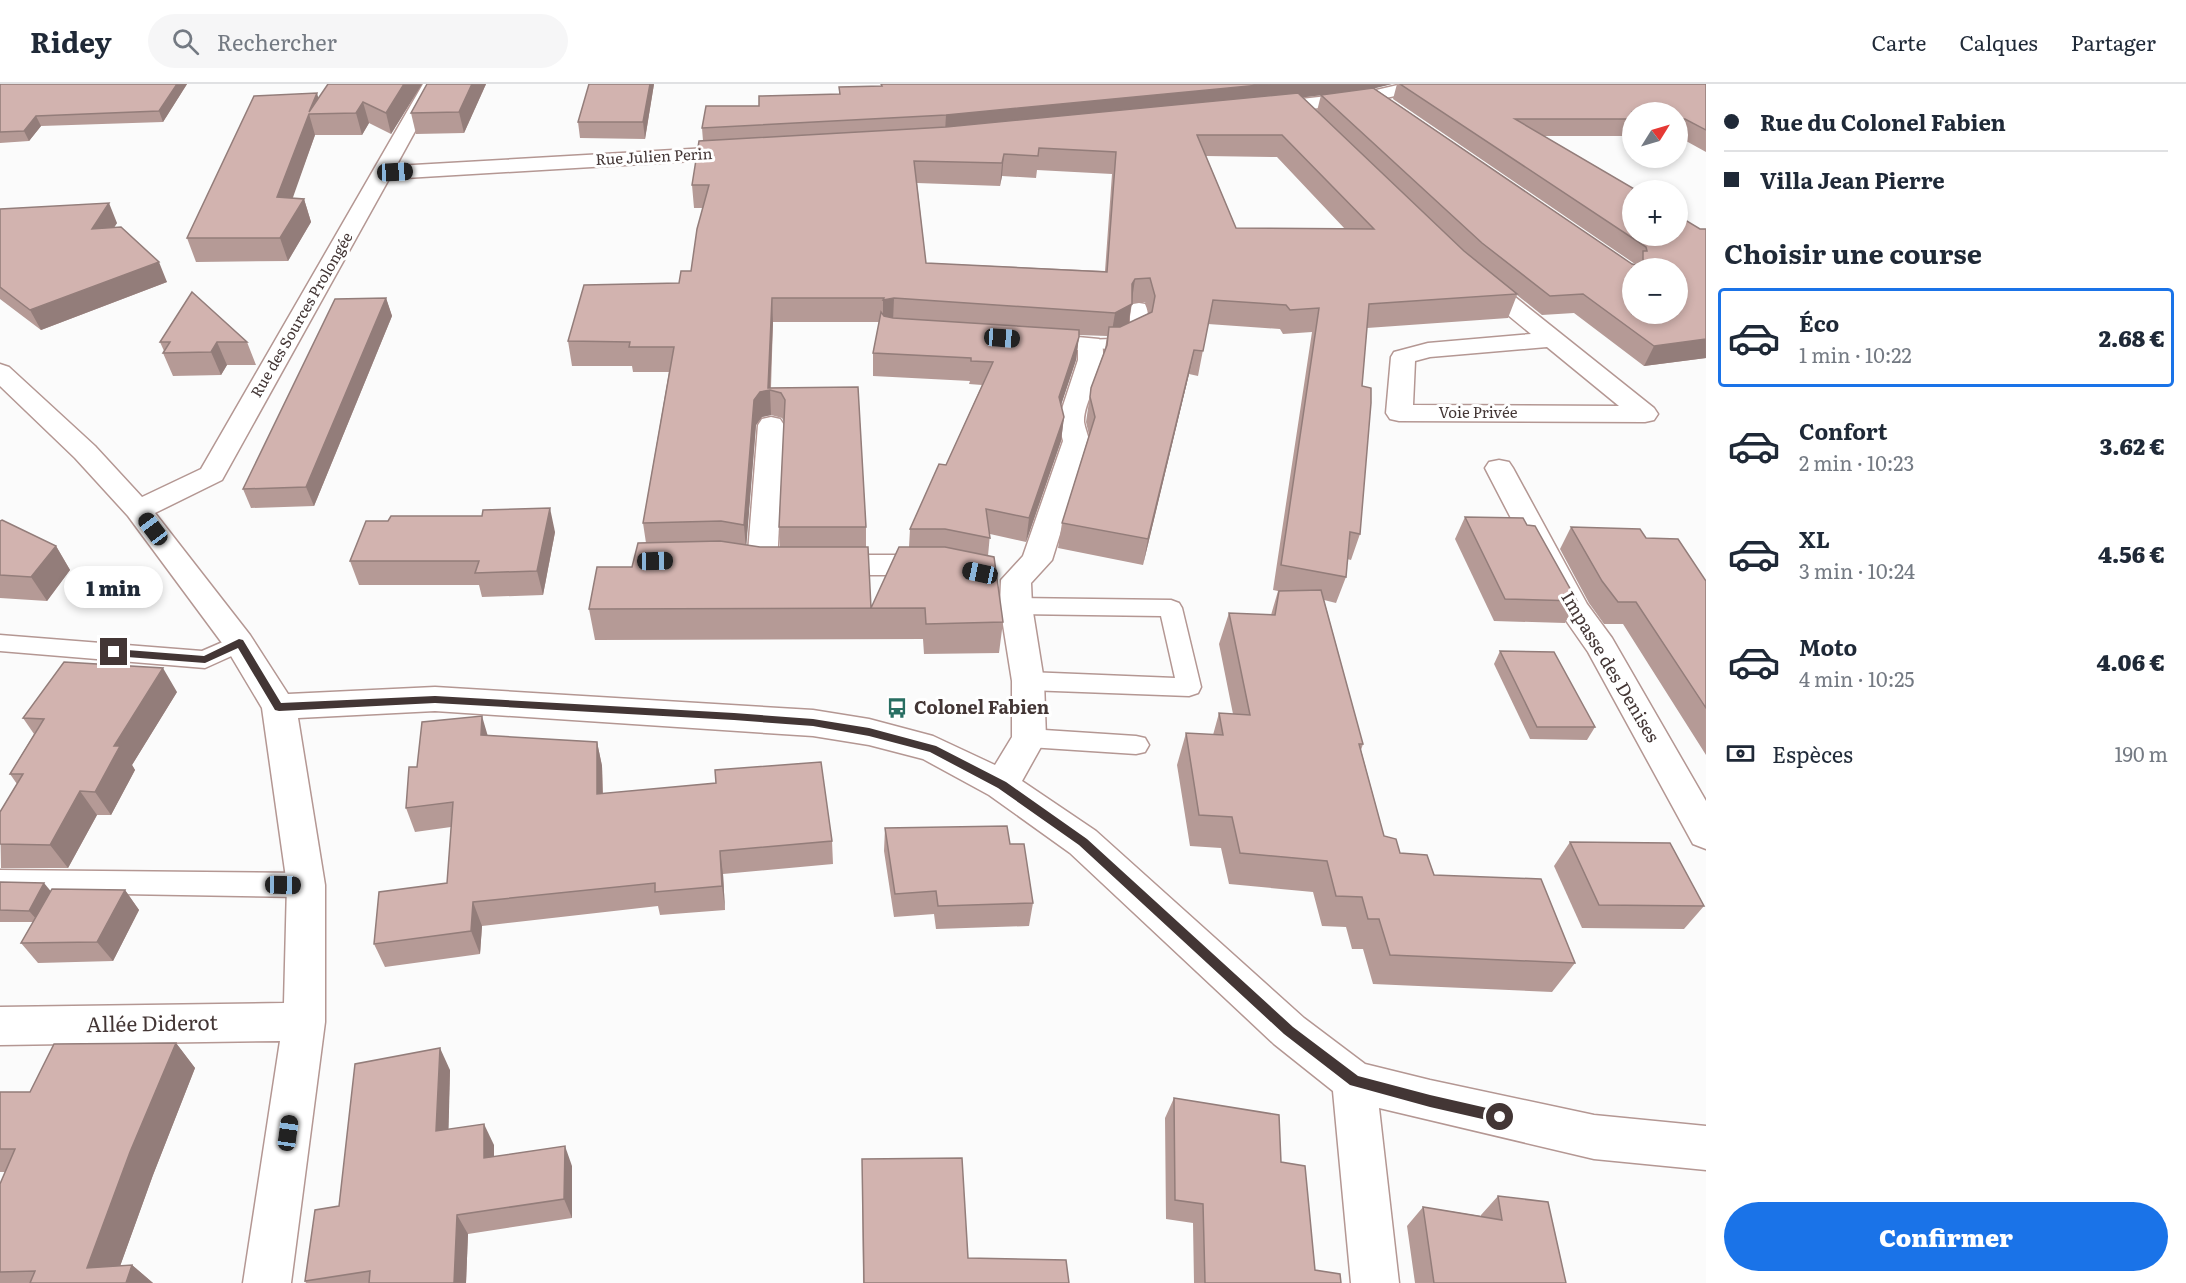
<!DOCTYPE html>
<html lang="fr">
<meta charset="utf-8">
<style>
:root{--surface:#fff;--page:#f6f6f7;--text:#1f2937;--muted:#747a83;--line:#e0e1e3;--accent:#1a73e8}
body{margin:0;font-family:Literata,serif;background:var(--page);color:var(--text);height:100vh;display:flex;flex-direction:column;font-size:22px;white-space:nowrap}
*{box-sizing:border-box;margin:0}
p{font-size:20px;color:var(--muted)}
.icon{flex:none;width:33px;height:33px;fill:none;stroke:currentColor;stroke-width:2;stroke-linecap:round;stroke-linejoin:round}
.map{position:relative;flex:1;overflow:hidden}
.panel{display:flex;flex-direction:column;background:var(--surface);width:480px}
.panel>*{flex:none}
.banner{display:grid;align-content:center;height:132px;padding:0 18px;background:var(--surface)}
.needle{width:39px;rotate:53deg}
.tools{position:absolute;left:1622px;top:18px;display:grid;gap:12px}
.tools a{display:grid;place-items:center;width:66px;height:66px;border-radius:50%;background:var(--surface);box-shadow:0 3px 9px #0003;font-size:30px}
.end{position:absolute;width:27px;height:27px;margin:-14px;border:8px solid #433635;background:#fff;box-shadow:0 0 0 3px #fff}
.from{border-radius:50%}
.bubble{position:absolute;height:42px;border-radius:21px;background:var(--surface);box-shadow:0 3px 9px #0003;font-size:20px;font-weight:800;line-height:42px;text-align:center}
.car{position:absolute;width:18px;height:36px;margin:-18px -9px;border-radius:8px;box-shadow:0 0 4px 2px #0007;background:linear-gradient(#222 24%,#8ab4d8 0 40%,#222 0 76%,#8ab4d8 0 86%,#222 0)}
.banner b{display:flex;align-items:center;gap:21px;height:57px;font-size:22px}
.banner b+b{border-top:2px solid var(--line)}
.banner i{width:15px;height:15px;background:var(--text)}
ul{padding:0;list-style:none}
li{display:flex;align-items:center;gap:18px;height:99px;margin:0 12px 9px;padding:0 6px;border:3px solid transparent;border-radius:6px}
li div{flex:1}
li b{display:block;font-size:22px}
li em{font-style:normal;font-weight:800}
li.on{border-color:var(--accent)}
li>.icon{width:54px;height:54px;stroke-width:1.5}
h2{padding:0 18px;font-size:27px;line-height:72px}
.pay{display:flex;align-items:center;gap:15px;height:66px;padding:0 18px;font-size:22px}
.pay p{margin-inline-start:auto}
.primary-button{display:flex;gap:12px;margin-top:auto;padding:12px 18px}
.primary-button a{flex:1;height:69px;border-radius:36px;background:var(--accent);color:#fff;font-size:24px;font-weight:800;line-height:69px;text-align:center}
header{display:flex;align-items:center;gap:36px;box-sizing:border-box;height:84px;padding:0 30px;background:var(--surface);border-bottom:2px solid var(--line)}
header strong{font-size:28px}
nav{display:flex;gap:33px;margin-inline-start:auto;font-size:21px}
.search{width:420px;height:54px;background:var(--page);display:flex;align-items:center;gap:15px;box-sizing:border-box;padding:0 21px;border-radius:33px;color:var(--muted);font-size:22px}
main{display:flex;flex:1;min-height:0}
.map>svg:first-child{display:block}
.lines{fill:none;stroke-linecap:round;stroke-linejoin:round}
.lane-casing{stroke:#b49793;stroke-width:3}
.street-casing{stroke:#b49793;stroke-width:3}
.lane{fill:#fff;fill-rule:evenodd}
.street{fill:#fff;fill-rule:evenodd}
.wall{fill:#b59a96;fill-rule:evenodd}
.shaded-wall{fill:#937d7a}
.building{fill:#d2b3af;stroke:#937d7a;stroke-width:1.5;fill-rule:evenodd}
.route{fill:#433635}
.labels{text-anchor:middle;stroke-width:6;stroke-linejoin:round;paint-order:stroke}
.far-street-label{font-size:15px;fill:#433635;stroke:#fff}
.street-label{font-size:18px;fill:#433635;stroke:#fff}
.poi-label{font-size:18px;font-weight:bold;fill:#433635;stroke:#fff;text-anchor:start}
.near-street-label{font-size:21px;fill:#433635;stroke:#fff}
</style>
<header>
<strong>Ridey</strong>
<div class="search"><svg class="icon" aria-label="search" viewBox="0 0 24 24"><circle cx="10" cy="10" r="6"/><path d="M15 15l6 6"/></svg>Rechercher</div>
<nav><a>Carte</a><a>Calques</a><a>Partager</a></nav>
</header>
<main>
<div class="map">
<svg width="1706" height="1199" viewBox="0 0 1706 1199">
<rect width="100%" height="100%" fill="#fbfbfb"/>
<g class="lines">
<g class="lane-casing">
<g id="lane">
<path d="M 1139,219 L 1145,220 C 1149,227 1150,244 1145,251 L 1115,265 L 1084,264 L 1081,260 L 1084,256 L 1112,255 L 1130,245 L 1130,224 L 1133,220 Z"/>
<polygon points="1016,514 1171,516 1179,519 1182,524 1201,603 1198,609 1189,612 1028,606 1020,603 1016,597 1020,591 1028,588 1175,594 1161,532 1016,530 1008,527 1005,522 1008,517"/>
<polygon points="0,551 202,567 239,551 247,553 251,559 247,565 205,584 0,567"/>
<polygon points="1029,645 1136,652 1145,654 1149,661 1145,668 1136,670 1029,663 1020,661 1016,654 1020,647"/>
<polygon points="0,786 306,789 316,793 320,801 316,809 306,813 0,808"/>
</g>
</g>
<g class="street-casing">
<g id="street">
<path d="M 423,0 L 441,0 L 396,82 L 743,62 L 750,64 L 753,68 L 750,72 L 743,74 L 389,95 L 222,396 L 155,429 L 250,551 L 288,610 L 435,603 L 813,626 L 869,635 L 933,652 L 995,681 L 1012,653 L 1012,597 L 1000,522 L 1001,496 L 1023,472 L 1063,357 L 1058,337 L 1078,276 L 1078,266 L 1026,261 L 1023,256 L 1026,251 L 1035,249 L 1099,255 C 1114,277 1083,314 1084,338 C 1085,344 1088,351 1089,357 L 1052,476 L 1031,499 L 1032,522 L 1044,597 L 1046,654 L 1022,697 L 1096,747 L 1304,934 L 1365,980 L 1430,996 L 1594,1031 L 1706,1042 L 1706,1086 L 1594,1075 L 1379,1024 L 1399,1199 L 1351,1199 L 1333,1007 L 1274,960 L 1070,769 L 989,711 L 923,675 L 869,661 L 813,652 L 435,627 L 298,634 L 325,801 L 325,938 L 291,1199 L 243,1199 L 280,957 L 0,961 L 0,923 L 284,919 L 287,801 L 262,624 L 228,567 L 128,432 L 75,374 L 0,302 L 0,280 L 9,283 L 95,362 L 142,413 L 201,385 Z"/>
<polygon points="1402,0 1435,0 1432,4 1372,17 1266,31 1259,29 1257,25 1259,21 1266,19 1372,7"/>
<path d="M 1477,187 L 1485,189 L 1654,324 L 1658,330 L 1654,336 L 1645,338 L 1399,337 L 1390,335 L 1386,329 L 1391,273 L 1394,268 L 1428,259 L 1531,250 L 1469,199 L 1466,194 L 1469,189 ZM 1547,263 L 1619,322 L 1413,321 L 1415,277 L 1430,273 Z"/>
<polygon points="771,333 780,335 784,341 777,481 773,488 762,491 751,488 747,481 758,341 762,335"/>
<polygon points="1499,376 1509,378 1513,384 1587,520 1612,554 1706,717 1706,765 1693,760 1588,568 1558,525 1485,384 1489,378"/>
<polygon points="826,471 936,471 947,474 951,481 947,488 936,491 826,491 815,488 811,481 815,474"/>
</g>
</g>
<use href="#lane" class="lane"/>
<use href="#street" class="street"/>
</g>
<g class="wall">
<polygon points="0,0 187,0 163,38 41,42 29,57 0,59"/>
<polygon points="328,0 422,0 391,50 369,39 362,51 315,51 292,114 304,115 311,138 288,177 196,178 187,154 318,15"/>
<polygon points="427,0 486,0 464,49 416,50 411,29"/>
<polygon points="654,0 645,55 580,54 578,38"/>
<path d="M 881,0 L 1392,0 L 1374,4 L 1632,180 L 1635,180 L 1393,15 L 1397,0 L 1706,0 L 1706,68 L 1677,52 L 1677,28 L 1632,28 L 1632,52 L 1544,52 L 1677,152 L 1706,274 L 1644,282 L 1574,229 L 1542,231 L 1517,211 L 1508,234 L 1367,244 L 1362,302 L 1360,450 L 1351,476 L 1347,475 L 1346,493 L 1336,519 L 1324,516 L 1363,660 L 1361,666 L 1384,752 L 1400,769 L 1575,879 L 1552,908 L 1373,900 L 1363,865 L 1352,865 L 1346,843 L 1322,842 L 1313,808 L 1229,800 L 1221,764 L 1190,762 L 1177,681 L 1186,649 L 1213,651 L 1219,629 L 1233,630 L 1219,560 L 1229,529 L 1271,531 L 1278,507 L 1273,506 L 1312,248 L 1283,250 L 1280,245 L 1208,240 L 1198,292 L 1189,290 L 1143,481 L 1058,464 L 1062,439 L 1089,351 L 1086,338 L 1091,304 L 1105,265 L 1107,252 L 1079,251 L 1076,276 L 1061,321 L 1064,333 L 1061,357 L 1026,458 L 990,450 L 988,472 L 1003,538 L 999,569 L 924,570 L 923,555 L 595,556 L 589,525 L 632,483 L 646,459 L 643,439 L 669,288 L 633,288 L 632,282 L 572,282 L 568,257 L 679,199 L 691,187 L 703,124 L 694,124 L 692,101 L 703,57 L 702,44 L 759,22 L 839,10 L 839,3 L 881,2 ZM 1321,11 L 1317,27 L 1302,13 ZM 1206,72 L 1277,73 L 1345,145 L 1236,144 ZM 1037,86 L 1112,90 L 1105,187 L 926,179 L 917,99 L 1000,102 L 1002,92 L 1036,94 ZM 1145,218 L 1149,229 L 1129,239 L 1132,219 ZM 773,238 L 879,238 L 873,269 L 873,292 L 970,297 L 969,300 L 982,301 L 946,381 L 910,445 L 909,463 L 871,524 L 866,463 L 866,443 L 858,303 L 771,304 ZM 771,331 L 782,334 L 784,338 L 779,443 L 780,463 L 760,463 L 746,461 L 756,341 L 762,333 Z"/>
<polygon points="0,125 117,139 114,143 167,198 41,246 0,215"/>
<polygon points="386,214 392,232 314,422 251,424 243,405"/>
<polygon points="160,258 247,258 256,281 227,281 221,291 173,292 163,269 164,267"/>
<polygon points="1465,433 1527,441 1577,517 1565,539 1494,537 1455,455"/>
<polygon points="0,437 56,462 70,486 47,517 0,514"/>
<polygon points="1571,443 1646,454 1706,497 1706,671 1623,540 1604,540 1589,519 1560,465"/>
<polygon points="555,448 543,511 482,513 479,501 359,501 350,477"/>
<polygon points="1500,567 1595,643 1587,656 1530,655 1494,580"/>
<polygon points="177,608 132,681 135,686 111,731 97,731 68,784 1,784 0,728 17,700 10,690 34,650 23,634"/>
<polygon points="488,652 597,658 602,682 603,709 832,757 833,780 723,790 725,826 660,831 658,822 482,842 480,870 385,883 374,860 447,799 451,743 415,748 406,724 417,683"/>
<polygon points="885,744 1010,760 1033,819 1029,842 936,845 934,830 894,833 884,767"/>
<polygon points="1570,758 1704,822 1684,845 1582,844 1554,782"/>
<polygon points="0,798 51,807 125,806 139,826 113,877 38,879 21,859 33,838 0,838"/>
<polygon points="176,959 195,984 153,1091 120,1182 132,1181 153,1199 0,1199 0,1100 5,1088 0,1088 0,1008 30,1008"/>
<polygon points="450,986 448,1046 494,1061 494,1072 572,1082 572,1134 468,1150 466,1199 306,1199 305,1197 339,1122"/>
<polygon points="1174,1014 1281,1078 1315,1186 1341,1199 1194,1199 1193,1139 1166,1135 1165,1034"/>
<polygon points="862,1075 968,1174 1069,1199 863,1199"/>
<polygon points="1498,1112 1566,1199 1415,1199 1407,1142 1423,1123 1481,1132 1481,1131"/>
</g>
<g class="shaded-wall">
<polygon points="177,0 187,0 163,38 159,27"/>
<polygon points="404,0 422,0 391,50 386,29"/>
<polygon points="472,0 486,0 464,49 459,28"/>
<polygon points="650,0 654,0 645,55 643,38"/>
<polygon points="1270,0 1392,0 1372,5 1298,14 945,48 946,31"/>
<polygon points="317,9 323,30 309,28"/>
<polygon points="363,18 369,39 362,51 356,29"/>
<polygon points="309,30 315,51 285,136 277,113"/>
<polygon points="36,32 41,42 29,57 24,47"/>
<polygon points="1004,70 1002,92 1000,102 1002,79"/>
<polygon points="304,115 311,138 288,177 280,154"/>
<polygon points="109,119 117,139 101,164 92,145"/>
<polygon points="159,178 167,198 41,246 30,226"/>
<polygon points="1135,195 1128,244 1111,253 1115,229"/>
<polygon points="386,214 392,232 314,422 306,403"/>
<polygon points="772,214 773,238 770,306 771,331 762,333 756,341 746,466 744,441 754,316"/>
<polygon points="894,214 893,238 883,240 883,216"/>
<polygon points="1079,253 1076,276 1056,336 1059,313"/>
<polygon points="1706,255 1706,274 1644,282 1654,262"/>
<polygon points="217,258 227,281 221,291 211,268"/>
<polygon points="1194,266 1189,290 1143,481 1148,455"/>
<polygon points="1064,333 1061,357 1026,458 1029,434"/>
<polygon points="550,424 555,448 543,511 537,487"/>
<polygon points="56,462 70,486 47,517 31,493"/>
<polygon points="163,584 177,608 132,681 135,686 111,731 95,708 114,662"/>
<polygon points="482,632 489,656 481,651"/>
<polygon points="597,658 602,682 603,734 597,710"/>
<polygon points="80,707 97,731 68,784 50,761"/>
<polygon points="720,767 723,790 725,826 722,802"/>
<polygon points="44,799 54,811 39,838 29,827"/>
<polygon points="125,806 139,826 113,877 97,858"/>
<polygon points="473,818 482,842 480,870 471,847"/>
<polygon points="176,959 195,984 153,1091 114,1199 87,1184 130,1068"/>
<polygon points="440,964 450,986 448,1068 436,1047"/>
<polygon points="484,1040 494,1061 494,1094 484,1074"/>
<polygon points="565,1062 572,1082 572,1134 564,1115"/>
<polygon points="457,1131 468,1150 466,1199 454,1199"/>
<polygon points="132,1181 153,1199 126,1199"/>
</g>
<g class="building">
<polygon points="0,0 177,0 159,27 36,32 24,47 0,48"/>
<polygon points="328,0 404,0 386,29 363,18 356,29 309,30 277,113 304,115 280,154 187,154 254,12 317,9 309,28"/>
<polygon points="427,0 472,0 459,28 411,29"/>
<polygon points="589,0 650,0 643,38 578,38"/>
<polygon points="881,0 1270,0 946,31 702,44 706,22 759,22 759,12 840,10 839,3 882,2"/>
<path d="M 1400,0 L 1706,0 L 1706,46 L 1685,35 L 1677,35 L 1677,28 L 1632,28 L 1632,35 L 1515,35 L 1636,106 L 1632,106 L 1632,152 L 1677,152 L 1677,131 L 1700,145 L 1706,145 L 1706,255 L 1654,262 L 1583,210 L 1550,212 L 1482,159 L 1321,11 L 1373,4 L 1632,180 L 1643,182 L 1643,167 L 1647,167 L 1646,163 ZM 1632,184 L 1677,184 L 1677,230 L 1632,230 Z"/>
<path d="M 1298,9 L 1464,167 L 1517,210 L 1369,220 L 1362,302 L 1371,304 L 1371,319 L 1360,450 L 1350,448 L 1346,493 L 1281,481 L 1319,224 L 1290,226 L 1286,221 L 1213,216 L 1203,267 L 1194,266 L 1148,455 L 1062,439 L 1095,333 L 1090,313 L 1091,304 L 1107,261 L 1109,243 L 1120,243 L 1152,228 L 1155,212 L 1150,194 L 1135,195 L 1132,200 L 1132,220 L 1115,229 L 894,214 L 883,216 L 884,214 L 772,214 L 768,304 L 858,303 L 866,443 L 779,443 L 785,316 L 781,309 L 770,306 L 760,308 L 754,316 L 744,441 L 721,437 L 643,439 L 674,263 L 629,263 L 630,258 L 568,257 L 584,201 L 679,199 L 681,187 L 691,187 L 697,145 L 709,101 L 692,101 L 699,57 L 946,43 ZM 1197,51 L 1282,51 L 1374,145 L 1236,144 ZM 1039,64 L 1116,68 L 1107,188 L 926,179 L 914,77 L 1002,79 L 1004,70 L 1038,72 Z"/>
<polygon points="109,119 92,145 121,143 159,178 30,226 0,203 0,125"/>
<polygon points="192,208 247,258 217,258 211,268 163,269 170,258 160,258"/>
<polygon points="386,214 306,403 243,405 335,215"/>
<polygon points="881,228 884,232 893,234 1079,246 1079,253 1059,313 1064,333 1029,434 986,425 990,454 945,445 910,445 939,380 946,381 993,278 971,277 971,274 873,269"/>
<polygon points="550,424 537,487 475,489 479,477 350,477 366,437 388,437 391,432 482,432 483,426"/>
<polygon points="1465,433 1523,434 1527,441 1535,442 1577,517 1505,515"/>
<polygon points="2,436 56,462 31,493 0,491 0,437"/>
<polygon points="1571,443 1640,445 1646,454 1678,455 1706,497 1706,624 1636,518 1618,518 1602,497"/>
<polygon points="720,457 760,463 868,463 871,524 899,463 945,463 994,473 1003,538 926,540 925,524 589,525 597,483 632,483 638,459"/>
<polygon points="1321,506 1363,660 1359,660 1384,752 1396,755 1400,769 1427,771 1434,791 1541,795 1575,879 1390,871 1379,835 1368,835 1362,813 1336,812 1327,777 1240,769 1232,733 1199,731 1186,649 1223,651 1219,629 1250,631 1229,529 1275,531 1279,507"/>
<polygon points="1500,567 1554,568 1595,643 1537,643"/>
<polygon points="64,578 163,584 114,662 120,662 95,708 80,707 50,761 0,760 0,728 23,690 10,690 44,635 23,634"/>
<polygon points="482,632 481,651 597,658 597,710 716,699 715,686 821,678 832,757 720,767 722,802 655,808 655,799 473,818 471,847 374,860 379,808 447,799 453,718 406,724 409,683 417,683 422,638"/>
<polygon points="1007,742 1010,760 1024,760 1033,819 938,822 936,807 895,810 885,744"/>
<polygon points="1570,758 1670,759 1704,822 1599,821"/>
<polygon points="0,798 44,799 29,827 0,826"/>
<polygon points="52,805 125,806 97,858 21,859"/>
<polygon points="176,959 130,1068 87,1184 132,1181 126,1199 30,1199 35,1187 0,1188 0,1100 15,1065 0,1065 0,1008 30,1008 54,960"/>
<polygon points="440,964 436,1047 484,1040 484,1074 565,1062 564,1115 457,1131 454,1199 369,1199 370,1187 305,1197 315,1126 339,1122 355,980"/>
<polygon points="1174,1014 1279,1031 1281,1078 1305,1082 1315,1186 1340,1190 1341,1199 1205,1199 1203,1120 1175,1116"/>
<polygon points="962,1074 968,1174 1066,1176 1069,1199 864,1199 862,1075"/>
<polygon points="1498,1112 1548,1118 1566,1199 1434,1199 1423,1123 1502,1136"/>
</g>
<polygon class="route" points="239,555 243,556 281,619 435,612 734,629 813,635 869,644 936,662 1006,698 1087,755 1293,943 1358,992 1430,1011 1500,1027 1505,1028 1506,1033 1505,1037 1500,1039 1430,1023 1350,1001 1284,950 1079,761 998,704 930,668 869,652 813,642 734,636 435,619 279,627 275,626 238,564 205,579 114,572 109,568 114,565 204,572"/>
<defs>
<g id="bus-bare" transform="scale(1.62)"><path d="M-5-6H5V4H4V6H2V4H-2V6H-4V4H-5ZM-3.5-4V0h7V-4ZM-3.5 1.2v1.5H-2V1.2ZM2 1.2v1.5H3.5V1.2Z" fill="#286e62" stroke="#fff" stroke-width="2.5" paint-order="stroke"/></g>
</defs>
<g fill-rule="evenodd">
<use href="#bus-bare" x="897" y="624"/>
</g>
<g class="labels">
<g class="far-street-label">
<text transform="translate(654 73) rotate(-3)" y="5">Rue Julien Perin</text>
<text transform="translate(302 231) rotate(-60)" y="5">Rue des Sources Prolongée</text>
<text x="1478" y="334">Voie Privée</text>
</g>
<g class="street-label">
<text transform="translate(1610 583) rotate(59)" y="6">Impasse des Denises</text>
</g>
<g class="poi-label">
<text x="914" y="630">Colonel Fabien</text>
</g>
<g class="near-street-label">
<text transform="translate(152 940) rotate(-1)" y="7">Allée Diderot</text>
</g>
</g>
</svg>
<div class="tools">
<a><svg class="needle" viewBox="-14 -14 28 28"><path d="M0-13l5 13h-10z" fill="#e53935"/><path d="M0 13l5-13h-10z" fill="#747a83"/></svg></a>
<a>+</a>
<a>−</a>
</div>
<i class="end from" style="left:1500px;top:1033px"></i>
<i class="end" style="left:114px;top:568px"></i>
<div class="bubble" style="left:64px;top:482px;width:99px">1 min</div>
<i class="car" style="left:395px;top:88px;rotate:87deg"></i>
<i class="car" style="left:1002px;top:254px;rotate:94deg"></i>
<i class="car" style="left:153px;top:445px;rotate:323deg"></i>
<i class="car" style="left:655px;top:477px;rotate:89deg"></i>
<i class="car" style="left:980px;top:489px;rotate:282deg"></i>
<i class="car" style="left:283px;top:801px;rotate:91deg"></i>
<i class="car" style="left:288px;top:1049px;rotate:8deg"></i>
</div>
<section class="panel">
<div class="banner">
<b><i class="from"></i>Rue du Colonel Fabien</b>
<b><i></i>Villa Jean Pierre</b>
</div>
<h2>Choisir une course</h2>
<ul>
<li class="on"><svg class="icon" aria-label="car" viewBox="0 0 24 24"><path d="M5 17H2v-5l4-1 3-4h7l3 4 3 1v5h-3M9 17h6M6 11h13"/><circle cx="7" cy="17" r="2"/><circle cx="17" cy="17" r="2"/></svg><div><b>Éco</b><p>1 min · 10:22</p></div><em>2.68 €</em></li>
<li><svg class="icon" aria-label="car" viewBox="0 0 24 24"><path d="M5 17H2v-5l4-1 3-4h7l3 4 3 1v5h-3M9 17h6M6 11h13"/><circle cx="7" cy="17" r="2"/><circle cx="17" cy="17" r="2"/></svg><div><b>Confort</b><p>2 min · 10:23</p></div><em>3.62 €</em></li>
<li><svg class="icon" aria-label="car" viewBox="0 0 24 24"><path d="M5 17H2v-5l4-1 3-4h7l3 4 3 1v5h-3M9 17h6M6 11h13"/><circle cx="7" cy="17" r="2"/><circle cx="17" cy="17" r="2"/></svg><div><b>XL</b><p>3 min · 10:24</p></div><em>4.56 €</em></li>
<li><svg class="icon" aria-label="car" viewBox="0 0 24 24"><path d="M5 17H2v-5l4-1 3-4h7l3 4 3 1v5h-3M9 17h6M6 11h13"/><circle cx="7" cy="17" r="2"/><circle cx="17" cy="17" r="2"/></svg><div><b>Moto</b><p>4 min · 10:25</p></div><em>4.06 €</em></li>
</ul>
<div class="pay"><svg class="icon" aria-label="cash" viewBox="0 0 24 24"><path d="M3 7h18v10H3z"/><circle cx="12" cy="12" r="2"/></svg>Espèces<p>190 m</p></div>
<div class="primary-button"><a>Confirmer</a></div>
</section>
</main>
